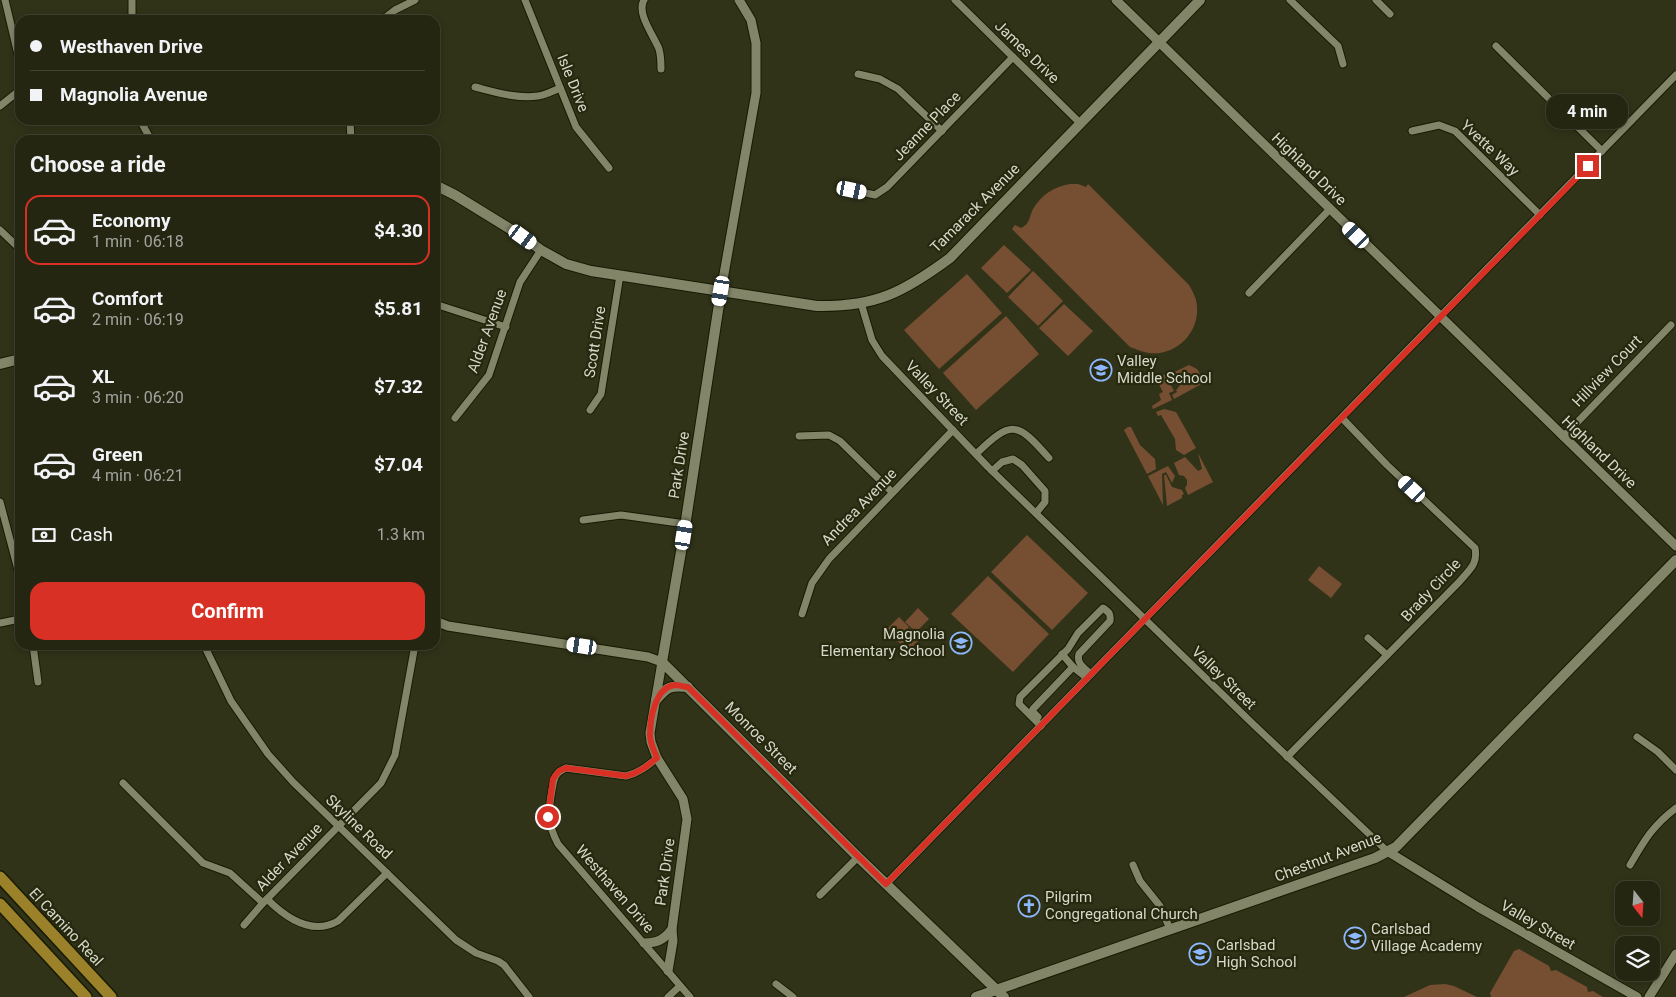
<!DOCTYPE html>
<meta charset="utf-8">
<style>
:root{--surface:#242612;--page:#303220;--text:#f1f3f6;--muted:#a3a59f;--line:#414332;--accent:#d93025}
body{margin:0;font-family:Roboto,sans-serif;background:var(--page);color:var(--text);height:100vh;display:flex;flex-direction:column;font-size:19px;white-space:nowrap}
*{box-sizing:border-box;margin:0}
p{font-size:16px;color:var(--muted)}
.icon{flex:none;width:28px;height:28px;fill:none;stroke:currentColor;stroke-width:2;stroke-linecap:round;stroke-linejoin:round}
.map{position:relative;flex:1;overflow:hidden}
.sheet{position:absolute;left:15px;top:135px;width:425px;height:515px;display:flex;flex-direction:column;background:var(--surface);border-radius:15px;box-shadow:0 2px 8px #0003,0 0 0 1px var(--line)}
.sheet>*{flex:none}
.guide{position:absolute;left:15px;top:15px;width:425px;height:110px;border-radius:15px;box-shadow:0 2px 8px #0003,0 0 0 1px var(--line);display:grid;align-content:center;height:110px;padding:0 15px;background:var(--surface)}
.needle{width:32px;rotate:163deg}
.controls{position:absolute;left:1615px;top:881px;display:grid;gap:10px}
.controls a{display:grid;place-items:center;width:45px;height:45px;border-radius:10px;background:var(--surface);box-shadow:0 2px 8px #0003,0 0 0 1px var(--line);font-size:25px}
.end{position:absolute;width:22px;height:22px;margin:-11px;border:6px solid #d93025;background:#fff;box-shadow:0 0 0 2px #fff}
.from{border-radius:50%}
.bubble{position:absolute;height:35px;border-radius:15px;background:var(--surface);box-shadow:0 2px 8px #0003,0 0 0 1px var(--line);font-size:16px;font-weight:700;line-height:35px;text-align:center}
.car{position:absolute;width:15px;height:30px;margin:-15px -8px;border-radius:6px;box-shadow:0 0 4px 1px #0007;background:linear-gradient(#fff 24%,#345 0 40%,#fff 0 76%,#345 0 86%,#fff 0)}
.guide b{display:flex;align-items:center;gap:18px;height:48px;font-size:19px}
.guide b+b{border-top:1px solid var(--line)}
.guide i{width:12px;height:12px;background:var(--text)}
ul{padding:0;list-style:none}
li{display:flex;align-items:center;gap:15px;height:70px;margin:0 10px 8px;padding:0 5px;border:2px solid transparent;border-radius:15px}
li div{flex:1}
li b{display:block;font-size:19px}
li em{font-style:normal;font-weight:700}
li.active{border-color:var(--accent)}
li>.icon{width:45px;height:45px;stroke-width:1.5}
h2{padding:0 15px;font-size:22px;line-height:60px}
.pay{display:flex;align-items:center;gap:12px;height:55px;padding:0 15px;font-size:19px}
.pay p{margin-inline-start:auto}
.primary-button{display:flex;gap:10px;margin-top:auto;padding:10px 15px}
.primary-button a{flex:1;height:58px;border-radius:15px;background:var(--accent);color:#fff;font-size:20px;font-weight:700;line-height:58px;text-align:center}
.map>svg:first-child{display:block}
.green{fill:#764e32}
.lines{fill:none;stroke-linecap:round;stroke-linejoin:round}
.minor-casing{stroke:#181a02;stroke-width:9}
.tertiary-casing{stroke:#181a02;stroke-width:11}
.secondary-casing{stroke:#181a02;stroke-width:12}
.primary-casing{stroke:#181a02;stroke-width:14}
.minor{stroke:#828568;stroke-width:7}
.tertiary{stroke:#828568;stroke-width:9}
.secondary{stroke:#828568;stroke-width:10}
.primary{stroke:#9b812a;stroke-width:11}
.route{stroke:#d93025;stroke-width:6}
.labels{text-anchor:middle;stroke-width:4.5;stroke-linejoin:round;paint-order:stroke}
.street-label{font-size:15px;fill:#d6d9c9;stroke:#26290e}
.poi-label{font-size:15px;fill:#d6d9c9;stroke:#26290e;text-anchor:start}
</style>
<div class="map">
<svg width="1676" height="997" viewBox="0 0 1676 997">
<rect width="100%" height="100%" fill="#303318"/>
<g class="green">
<path d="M 1070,184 L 1078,184 L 1086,187 L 1088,184 L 1189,285 C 1193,292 1197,299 1197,307 C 1199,333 1176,356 1149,353 C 1142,352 1137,349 1130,347 L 1012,229 L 1015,225 L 1021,228 C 1030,224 1029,217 1033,209 C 1042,194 1054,187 1070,184 Z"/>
<polygon points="1004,245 1031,270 1007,293 981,268"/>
<polygon points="1033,271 1063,301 1038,326 1008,297"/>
<polygon points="967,274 1002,313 939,369 904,330"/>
<polygon points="1064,304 1093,331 1068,356 1039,328"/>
<polygon points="1006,316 1039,354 976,410 943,373"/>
<path d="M 1189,365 L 1197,369 L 1205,382 L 1174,399 L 1172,395 L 1177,392 L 1176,390 C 1181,386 1182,380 1176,376 L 1168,375 Z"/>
<polygon points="1165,374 1174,391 1169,393 1172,400 1153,409 1152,406 1161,400 1159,394 1163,392 1156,379"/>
<polygon points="1164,409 1176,412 1196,448 1184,455 1176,450 1175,439 1161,415 1158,416 1156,412"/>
<polygon points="1128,427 1131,427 1140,445 1155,459 1156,469 1147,474 1124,430"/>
<polygon points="1198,453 1213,482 1188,495 1185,488 1187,485 1187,480 1184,476 1179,475 1174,463 1185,457 1198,471 1202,469"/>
<polygon points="1168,466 1175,476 1172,483 1166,472 1162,474 1163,505 1148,476"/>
<polygon points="1164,475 1166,475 1172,487 1182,490 1184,494 1182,495 1182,498 1167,506"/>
<polygon points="1027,535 1088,593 1052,630 991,572"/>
<polygon points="1319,566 1342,584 1331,598 1308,580"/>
<polygon points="988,576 1049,634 1013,672 951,614"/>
<polygon points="918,608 929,619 916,632 905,622"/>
<polygon points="899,617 909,627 897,640 886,630"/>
<polygon points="910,628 921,638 908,651 897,641"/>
<polygon points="1519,949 1549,966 1551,971 1556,970 1587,987 1588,992 1593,991 1603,997 1491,997 1490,993 1514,951"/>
<polygon points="1445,984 1454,986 1477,997 1404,997 1430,985"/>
</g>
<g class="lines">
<g class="minor-casing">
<g id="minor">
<polyline points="5,0 20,63"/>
<polyline points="132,0 132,20"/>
<polyline points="525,0 576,127 609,168"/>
<path d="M 644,0 C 636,13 654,36 659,49 C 661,56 661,62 661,69"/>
<polyline points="955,0 1080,123"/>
<polyline points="1290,0 1338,46 1343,64"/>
<polyline points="1376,0 1390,14"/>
<polyline points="382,20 395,10 415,0"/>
<polyline points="1496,46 1602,151"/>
<polyline points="858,74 880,79 898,89 942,131"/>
<path d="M 475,87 C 495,92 517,99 538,96 C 545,95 553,91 560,88"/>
<polyline points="0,106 20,90"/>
<polyline points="140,120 151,140"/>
<polyline points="350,120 351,140"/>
<polyline points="1412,131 1439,125 1455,131 1540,215"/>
<polyline points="852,190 875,195 887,187 1013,57"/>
<polyline points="0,230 20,249"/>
<polyline points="1249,293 1330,209"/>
<polyline points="861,303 872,340 882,356 988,467 1254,725 1387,851"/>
<polyline points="435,304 506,327"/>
<polyline points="590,410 601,394 620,275"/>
<polyline points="455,418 489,375 520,282 541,250"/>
<polyline points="799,436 829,435 840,441 892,492"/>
<polyline points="1563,437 1671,325"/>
<path d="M 976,454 C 1012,419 1017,422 1049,458"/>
<polyline points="992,471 1002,462 1013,459 1022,465 1045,491 1045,502 1036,513"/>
<polyline points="0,502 20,577"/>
<polyline points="583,520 621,515 686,524"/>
<polyline points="802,614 812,583 829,559 953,430"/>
<polyline points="0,623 20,619"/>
<polyline points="1368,638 1387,655"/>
<polyline points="33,645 38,682"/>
<polyline points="204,645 231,701 268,754 293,782 456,940 476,953 498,961 504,965 529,997"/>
<polyline points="1062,654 1073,667"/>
<polyline points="1038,717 1032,711 1033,709 1073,667 1087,678"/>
<path d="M 1041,726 L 1019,704 L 1020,697 L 1068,649 L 1078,633 L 1103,608 C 1109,612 1111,614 1110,621 L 1079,654 C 1076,663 1084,668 1091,674"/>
<polyline points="1637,737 1658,752 1676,770"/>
<path d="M 1287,757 L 1460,581 C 1470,569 1478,564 1475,548 L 1387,465 L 1342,418"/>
<path d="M 657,758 C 647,766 639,773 626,776 L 566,768 C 554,773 554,779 552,790 C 548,812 547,823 558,844 L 690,997"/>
<polyline points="123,783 203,863 230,873 263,903"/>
<polyline points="1133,865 1140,881 1160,906 1170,929"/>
<path d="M 1630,865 C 1644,841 1653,825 1676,808"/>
<polyline points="886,884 1676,75"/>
<polyline points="820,895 858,857"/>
<path d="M 267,899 C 285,917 312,936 338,921 L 387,873"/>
<polyline points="244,925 263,903 381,783 395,755 415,645"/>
<polyline points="776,984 793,997"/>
<polyline points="668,997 680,986"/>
</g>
</g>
<g class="tertiary-casing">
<g id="tertiary">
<polyline points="1116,0 1676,546"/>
<polyline points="721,291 756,93 756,43 751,20 739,0"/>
<polyline points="435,621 448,626 648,657 662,662 650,733 651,742 657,758 683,799 687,819 672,929 673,941 668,971"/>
<polyline points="1387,851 1478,907 1637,997"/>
<path d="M 644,943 C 657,943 664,940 672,929"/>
<polyline points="1649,997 1676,954"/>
</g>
</g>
<g class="secondary-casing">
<g id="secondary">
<path d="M 435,185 L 455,195 L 523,237 L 541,250 L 566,264 L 591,271 L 817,306 C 876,307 904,292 950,258 L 1200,0"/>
<polyline points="721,291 682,546 662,662 858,857 1004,997"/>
<polyline points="0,364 20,359"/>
<path d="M 656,700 C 667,687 670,685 688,687"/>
<polyline points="976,997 1375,858 1396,847 1676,560"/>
</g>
</g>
<g class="primary-casing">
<g id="primary">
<polyline points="0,877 111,997"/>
<polyline points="0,904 86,997"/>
</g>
</g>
<use href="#minor" class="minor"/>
<use href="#tertiary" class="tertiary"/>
<use href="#secondary" class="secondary"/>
<use href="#primary" class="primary"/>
</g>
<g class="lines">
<path class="route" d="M 548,817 L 553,779 L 559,771 L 566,768 L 626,776 C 639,773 647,766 657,758 C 654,750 650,743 650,735 C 650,719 655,686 676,685 C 679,685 684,687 688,687 L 886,884 L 1588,166"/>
</g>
<defs>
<g id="school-ring" transform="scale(1.125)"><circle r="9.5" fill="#26290e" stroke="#8eb8fd" stroke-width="1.5"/><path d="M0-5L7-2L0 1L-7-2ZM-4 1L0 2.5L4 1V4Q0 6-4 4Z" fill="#8eb8fd"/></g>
<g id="church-ring" transform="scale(1.125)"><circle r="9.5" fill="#26290e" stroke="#8eb8fd" stroke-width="1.5"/><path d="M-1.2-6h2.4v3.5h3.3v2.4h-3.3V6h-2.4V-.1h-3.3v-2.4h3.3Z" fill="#8eb8fd"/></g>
</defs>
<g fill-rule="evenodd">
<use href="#school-ring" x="1101" y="370"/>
<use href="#school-ring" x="961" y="643"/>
<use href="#church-ring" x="1029" y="906"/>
<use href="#school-ring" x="1355" y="938"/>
<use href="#school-ring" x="1200" y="954"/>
</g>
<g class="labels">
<g class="street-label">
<text transform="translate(1027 52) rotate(44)" y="5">James Drive</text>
<text transform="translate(573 83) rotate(68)" y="5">Isle Drive</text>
<text transform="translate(927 126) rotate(-46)" y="5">Jeanne Place</text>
<text transform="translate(1490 148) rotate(43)" y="5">Yvette Way</text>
<text transform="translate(1309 169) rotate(44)" y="5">Highland Drive</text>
<text transform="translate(975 208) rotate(-45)" y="5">Tamarack Avenue</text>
<text transform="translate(487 331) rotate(-70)" y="5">Alder Avenue</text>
<text transform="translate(595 342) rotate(-81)" y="5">Scott Drive</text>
<text transform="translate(1607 371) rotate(-46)" y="5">Hillview Court</text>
<text transform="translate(937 393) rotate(46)" y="5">Valley Street</text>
<text transform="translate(1599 452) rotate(44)" y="5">Highland Drive</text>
<text transform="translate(679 465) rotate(-81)" y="5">Park Drive</text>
<text transform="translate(859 507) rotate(-46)" y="5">Andrea Avenue</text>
<text transform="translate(1431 590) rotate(-47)" y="5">Brady Circle</text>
<text transform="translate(1224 678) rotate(44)" y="5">Valley Street</text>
<text transform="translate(761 738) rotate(45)" y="5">Monroe Street</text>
<text transform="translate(359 827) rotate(44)" y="5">Skyline Road</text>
<text transform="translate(289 857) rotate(-46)" y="5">Alder Avenue</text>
<text transform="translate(1328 857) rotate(-21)" y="5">Chestnut Avenue</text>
<text transform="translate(665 872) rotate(-82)" y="5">Park Drive</text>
<text transform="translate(615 889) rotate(49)" y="5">Westhaven Drive</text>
<text transform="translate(1538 925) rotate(30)" y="5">Valley Street</text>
<text transform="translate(66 927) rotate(47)" y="5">El Camino Real</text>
</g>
<g class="poi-label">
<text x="1117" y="366">Valley<tspan x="1117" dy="17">Middle School</tspan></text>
<text x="945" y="639" text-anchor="end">Magnolia<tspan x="945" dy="17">Elementary School</tspan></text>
<text x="1045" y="902">Pilgrim<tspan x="1045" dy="17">Congregational Church</tspan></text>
<text x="1371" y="934">Carlsbad<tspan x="1371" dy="17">Village Academy</tspan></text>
<text x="1216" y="950">Carlsbad<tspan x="1216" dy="17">High School</tspan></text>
</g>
</g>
</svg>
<div class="controls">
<a><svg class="needle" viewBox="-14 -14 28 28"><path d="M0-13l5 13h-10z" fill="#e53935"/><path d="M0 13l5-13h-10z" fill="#a3a59f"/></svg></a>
<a><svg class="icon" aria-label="layers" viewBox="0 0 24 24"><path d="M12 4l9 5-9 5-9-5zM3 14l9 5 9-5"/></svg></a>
</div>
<i class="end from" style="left:548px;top:817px"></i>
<i class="end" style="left:1588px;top:166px"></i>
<div class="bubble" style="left:1546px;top:94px;width:82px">4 min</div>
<i class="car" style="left:852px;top:190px;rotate:102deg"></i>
<i class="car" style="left:1356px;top:235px;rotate:314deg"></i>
<i class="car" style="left:523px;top:237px;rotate:126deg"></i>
<i class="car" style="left:721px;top:291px;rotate:190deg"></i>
<i class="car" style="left:1412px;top:489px;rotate:313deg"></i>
<i class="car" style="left:684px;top:535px;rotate:9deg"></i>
<i class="car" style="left:582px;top:646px;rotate:279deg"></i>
<div class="guide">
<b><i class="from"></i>Westhaven Drive</b>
<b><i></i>Magnolia Avenue</b>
</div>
<section class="sheet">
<h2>Choose a ride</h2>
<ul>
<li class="active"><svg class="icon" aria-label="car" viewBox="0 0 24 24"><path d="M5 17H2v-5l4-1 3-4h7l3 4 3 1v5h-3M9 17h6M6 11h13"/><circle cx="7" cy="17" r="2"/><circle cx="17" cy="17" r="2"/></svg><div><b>Economy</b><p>1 min · 06:18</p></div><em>$4.30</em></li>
<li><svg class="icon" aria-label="car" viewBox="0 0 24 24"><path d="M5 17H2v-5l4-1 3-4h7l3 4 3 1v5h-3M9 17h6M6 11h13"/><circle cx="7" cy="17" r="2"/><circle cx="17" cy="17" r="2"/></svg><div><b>Comfort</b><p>2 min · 06:19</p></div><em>$5.81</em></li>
<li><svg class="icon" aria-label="car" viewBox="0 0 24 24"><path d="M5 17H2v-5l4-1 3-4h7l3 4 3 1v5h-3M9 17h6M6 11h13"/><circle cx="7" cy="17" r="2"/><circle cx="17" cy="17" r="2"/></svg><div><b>XL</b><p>3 min · 06:20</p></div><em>$7.32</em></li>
<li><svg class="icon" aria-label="car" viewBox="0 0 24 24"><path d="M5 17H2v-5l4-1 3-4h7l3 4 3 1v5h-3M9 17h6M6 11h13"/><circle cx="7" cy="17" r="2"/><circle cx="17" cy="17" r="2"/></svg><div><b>Green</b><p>4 min · 06:21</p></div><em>$7.04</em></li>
</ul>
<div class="pay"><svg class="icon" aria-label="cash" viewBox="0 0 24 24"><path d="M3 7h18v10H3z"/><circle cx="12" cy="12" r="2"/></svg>Cash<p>1.3 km</p></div>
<div class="primary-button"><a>Confirm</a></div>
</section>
</div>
